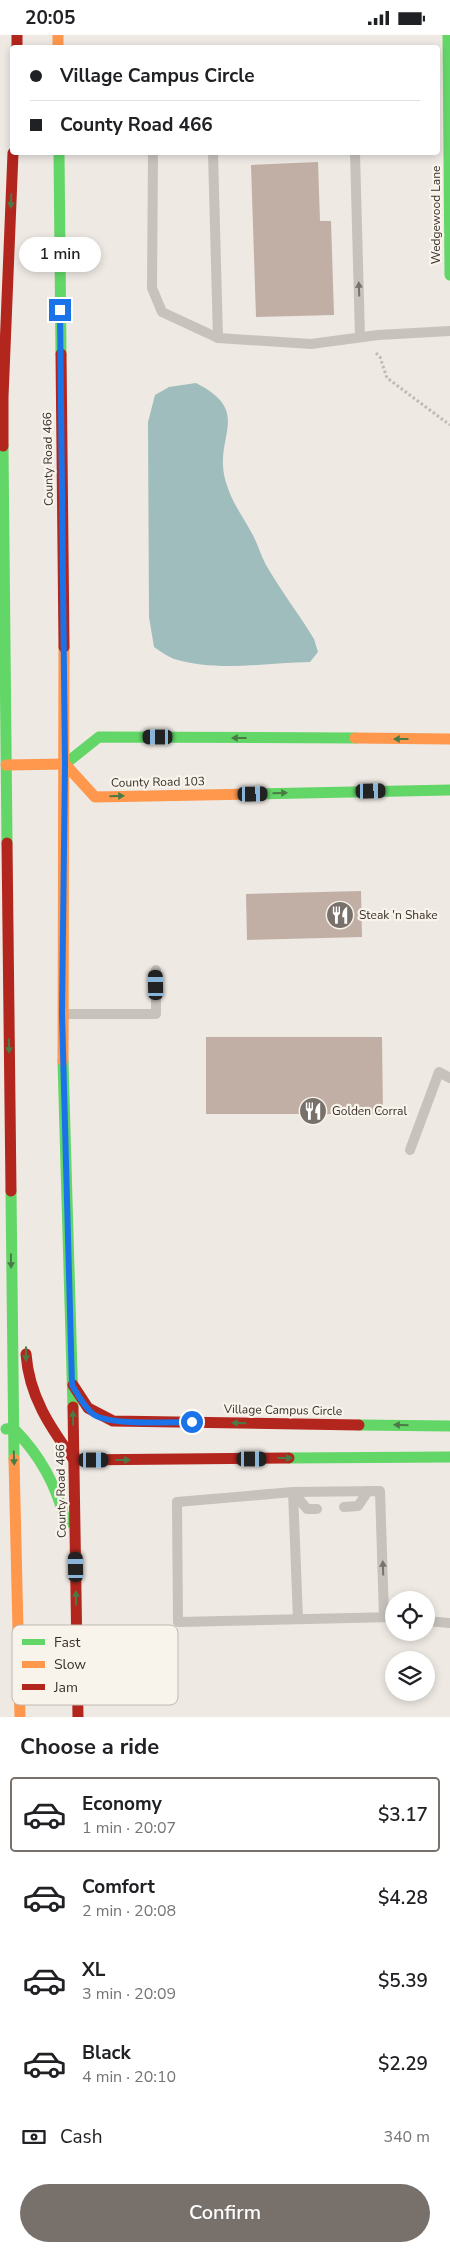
<!DOCTYPE html>
<meta charset="utf-8">
<style>
:root{--surface:#fff;--page:#f6f6f6;--text:#202124;--muted:#757577;--line:#e0e0e0;--accent:#78706b}
body{margin:0;font-family:"Nunito Sans",sans-serif;background:var(--page);color:var(--text);height:100vh;display:flex;flex-direction:column;font-size:19px;white-space:nowrap}
*{box-sizing:border-box;margin:0}
p{font-size:16px;color:var(--muted)}
.icon{flex:none;width:28px;height:28px;fill:none;stroke:currentColor;stroke-width:2;stroke-linecap:round;stroke-linejoin:round}
.map{position:relative;height:1682px;overflow:hidden}
.details{display:flex;flex-direction:column;background:var(--surface);flex:1}
.details>*{flex:none}
.banner{position:absolute;left:10px;top:10px;width:430px;height:110px;border-radius:5px;box-shadow:0 2px 8px #0003;display:grid;align-content:center;height:110px;padding:0 20px;background:var(--surface)}
.controls{position:absolute;left:385px;top:1556px;display:grid;gap:10px}
.controls a{display:grid;place-items:center;width:50px;height:50px;border-radius:50%;background:var(--surface);box-shadow:0 2px 8px #0003;font-size:25px}
.end{position:absolute;width:22px;height:22px;margin:-11px;border:6px solid #1a73e8;background:#fff;box-shadow:0 0 0 2px #fff}
.from{border-radius:50%}
.bubble{position:absolute;height:35px;border-radius:18px;background:var(--surface);box-shadow:0 2px 8px #0003;font-size:16px;font-weight:600;line-height:35px;text-align:center}
.car{position:absolute;width:15px;height:30px;margin:-15px -8px;border-radius:6px;box-shadow:0 0 4px 1px #0007;background:linear-gradient(#222 24%,#8ab4d8 0 40%,#222 0 76%,#8ab4d8 0 86%,#222 0)}
.banner b{display:flex;align-items:center;gap:18px;height:48px;font-size:19px}
.banner b+b{border-top:1px solid var(--line)}
.banner i{width:12px;height:12px;background:var(--text)}
ul{padding:0;list-style:none}
li{display:flex;align-items:center;gap:15px;height:75px;margin:0 10px 8px;padding:0 10px;border:2px solid transparent;border-radius:5px}
li div{flex:1}
li b{display:block;font-size:19px}
li em{font-style:normal;font-weight:600}
li.active{border-color:var(--accent)}
li>.icon{width:45px;height:45px;stroke-width:1.5}
h2{padding:0 20px;font-size:22px;line-height:60px}
.pay{display:flex;align-items:center;gap:12px;height:55px;padding:0 20px;font-size:19px}
.pay p{margin-inline-start:auto}
.primary-button{display:flex;gap:10px;margin-top:auto;padding:10px 20px}
.primary-button a{flex:1;height:58px;border-radius:30px;background:var(--accent);color:#fff;font-size:20px;font-weight:600;line-height:58px;text-align:center}
.status{display:flex;justify-content:space-between;align-items:center;height:35px;padding:0 25px;background:var(--surface);direction:ltr}
.status svg{height:14px;fill:currentColor}
.map>svg:first-child{display:block}
.water{fill:#a0bdbe}
.building{fill:#c1afa5}
.lines{fill:none;stroke-linecap:round;stroke-linejoin:round}
.path{stroke:#c0bab4;stroke-width:3;stroke-dasharray:2.5 2.5;stroke-linecap:butt}
.lane{stroke:#c7c2bc;stroke-width:10}
.fast{stroke:#63d668;stroke-width:11}
.slow{stroke:#ff974d;stroke-width:11}
.jam{stroke:#b3261e;stroke-width:11}
.oneway{fill:#4b7a46}
.oneway2{fill:#78716c}
.route{stroke:#1a73e8;stroke-width:6}
.labels{text-anchor:middle;stroke-width:4.5;stroke-linejoin:round;paint-order:stroke}
.street-label{font-size:12px;fill:#382f2a;stroke:#f9f4eb}
.poi-label{font-size:12px;fill:#382f2a;stroke:#f9f4eb;text-anchor:start}
.key{fill:#f9f4eb;stroke:#bfb9b1;stroke-width:1}
.key-label{font-size:14px;fill:#382f2a}
</style>
<div class="status"><b>20:05</b><svg viewBox="0 0 49 12"><path d="M0 12V9h3v3zM5 12V6h3v6zM10 12V3h3v9zM15 12V0h3v12zM26 1h20v11H26zM47 4h2v5h-2z"/></svg></div>
<div class="map">
<svg width="450" height="1682" viewBox="0 0 450 1682">
<rect width="100%" height="100%" fill="#eee9e3"/>
<path class="water" d="M 196,348 C 253,377 214,400 225,444 C 232,468 239,475 250,495 C 257,506 260,519 266,530 C 281,556 299,579 314,604 L 318,617 L 310,627 C 265,628 217,637 174,624 C 167,621 160,616 154,612 L 149,582 L 148,387 L 155,360 L 169,352 Z"/>
<g class="building">
<polygon points="318,127 320,186 331,186 334,280 256,282 251,130"/>
<polygon points="361,856 362,902 247,905 246,859"/>
<polygon points="206,1002 382,1002 383,1079 206,1079"/>
</g>
<g class="lines">
<polyline class="path" points="376,318 380,322 387,343 450,390"/>
<g class="lane">
<polyline points="153,118 152,253 162,277 218,303 311,309 378,300 450,296"/>
<polyline points="213,118 218,303"/>
<polyline points="355,118 360,302"/>
<polyline points="63,979 156,979 156,935"/>
<polyline points="410,1115 439,1037 450,1043"/>
<polyline points="293,1457 298,1584"/>
<polyline points="293,1457 307,1474 317,1474"/>
<polyline points="344,1472 358,1471 368,1456"/>
<polyline points="384,1581 380,1456 293,1457 177,1467 178,1587 394,1582"/>
<polyline points="426,1586 450,1588"/>
</g>
<g class="fast">
<polyline points="448,0 450,240"/>
<polyline points="59,118 61,319"/>
<polyline points="3,411 7,808"/>
<polyline points="65,729 99,702 355,703"/>
<polyline points="254,759 450,755"/>
<polyline points="63,1026 73,1372"/>
<polyline points="11,1156 14,1424"/>
<polyline points="359,1390 450,1391"/>
<path d="M 6,1394 L 13,1393 C 41,1421 56,1450 66,1488"/>
<polyline points="289,1423 450,1422"/>
</g>
<g class="slow">
<polyline points="58,0 58,12"/>
<polyline points="355,703 450,704"/>
<polyline points="65,729 95,762 254,759"/>
<polyline points="6,730 65,729"/>
<polyline points="63,1026 64,612"/>
<polyline points="14,1424 20,1682"/>
</g>
<g class="jam">
<polyline points="17,0 17,12"/>
<polyline points="61,319 64,612"/>
<polyline points="3,411 3,362 13,118"/>
<polyline points="7,808 11,1156"/>
<path d="M 26,1319 C 29,1361 50,1392 74,1425 L 289,1423"/>
<polyline points="73,1350 88,1373 113,1386 359,1390"/>
<polyline points="73,1372 78,1682"/>
</g>
</g>
<defs><path id="oneway-solid" d="M-6-.8H1V-3.2L6.5 0L1 3.2V.8H-6Z" transform="scale(1.25)"/></defs>
<g class="oneway">
<use href="#oneway-solid" transform="translate(11 166) rotate(92)"/>
<use href="#oneway-solid" transform="translate(239 703) rotate(-180)"/>
<use href="#oneway-solid" transform="translate(401 704) rotate(-180)"/>
<use href="#oneway-solid" transform="translate(280 758) rotate(-1)"/>
<use href="#oneway-solid" transform="translate(117 761) rotate(-1)"/>
<use href="#oneway-solid" transform="translate(9 1011) rotate(89)"/>
<use href="#oneway-solid" transform="translate(11 1226) rotate(89)"/>
<use href="#oneway-solid" transform="translate(26 1319) rotate(90)"/>
<use href="#oneway-solid" transform="translate(73 1383) rotate(-91)"/>
<use href="#oneway-solid" transform="translate(239 1388) rotate(-179)"/>
<use href="#oneway-solid" transform="translate(401 1390) rotate(-179)"/>
<use href="#oneway-solid" transform="translate(14 1423) rotate(88)"/>
<use href="#oneway-solid" transform="translate(285 1423)"/>
<use href="#oneway-solid" transform="translate(123 1425)"/>
<use href="#oneway-solid" transform="translate(76 1563) rotate(-91)"/>
</g>
<g class="oneway2">
<use href="#oneway-solid" transform="translate(359 254) rotate(-92)"/>
<use href="#oneway-solid" transform="translate(383 1533) rotate(-92)"/>
</g>
<g class="lines">
<path class="route" d="M 60,275 L 65,729 L 62,979 L 72,1350 C 78,1360 84,1372 93,1379 C 109,1391 169,1387 192,1387"/>
</g>
<defs>
<g id="restaurant-disc" transform="scale(1.4375)"><circle r="9.5" fill="#78706b" stroke="#f9f4eb"/><path d="M-5-6h1v4h1v-4h1v4h1v-4h1v5L-1.5 .5V6h-2V.5L-5-1ZM5-6V6H3V1.5H1.5Q1.5-4 5-6Z" fill="#fff"/></g>
</defs>
<g fill-rule="evenodd">
<use href="#restaurant-disc" x="340" y="880"/>
<use href="#restaurant-disc" x="313" y="1076"/>
</g>
<g class="labels">
<g class="street-label">
<text transform="translate(436 180) rotate(-90)" y="4">Wedgewood Lane</text>
<text transform="translate(48 424) rotate(-91)" y="4">County Road 466</text>
<text transform="translate(158 747) rotate(-1)" y="4">County Road 103</text>
<text transform="translate(283 1375) rotate(1)" y="4">Village Campus Circle</text>
<text transform="translate(61 1456) rotate(-91)" y="4">County Road 466</text>
</g>
<g class="poi-label">
<text x="359" y="884">Steak 'n Shake</text>
<text x="332" y="1080">Golden Corral</text>
</g>
</g>
<rect x="12" y="1590" width="166" height="80" rx="8" class="key"/>
<rect x="22" y="1604" width="23" height="6" fill="#63d668"/>
<rect x="22" y="1626" width="23" height="7" fill="#ff974d"/>
<rect x="22" y="1649" width="23" height="6" fill="#b3261e"/>
<g class="key-label">
<text x="54" y="1612">Fast</text>
<text x="54" y="1634">Slow</text>
<text x="54" y="1657">Jam</text>
</g>
</svg>
<div class="controls">
<a><svg class="icon" aria-label="locate" viewBox="0 0 24 24"><circle cx="12" cy="12" r="6"/><path d="M12 2v4M12 18v4M2 12h4M18 12h4"/></svg></a>
<a><svg class="icon" aria-label="layers" viewBox="0 0 24 24"><path d="M12 4l9 5-9 5-9-5zM3 14l9 5 9-5"/></svg></a>
</div>
<i class="end from" style="left:192px;top:1387px"></i>
<i class="end" style="left:60px;top:275px"></i>
<div class="bubble" style="left:19px;top:202px;width:82px">1 min</div>
<i class="car" style="left:158px;top:702px;rotate:270deg"></i>
<i class="car" style="left:371px;top:756px;rotate:89deg"></i>
<i class="car" style="left:253px;top:759px;rotate:89deg"></i>
<i class="car" style="left:156px;top:950px;rotate:359deg"></i>
<i class="car" style="left:252px;top:1424px;rotate:90deg"></i>
<i class="car" style="left:94px;top:1425px;rotate:90deg"></i>
<i class="car" style="left:76px;top:1532px;rotate:359deg"></i>
<div class="banner">
<b><i class="from"></i>Village Campus Circle</b>
<b><i></i>County Road 466</b>
</div>
</div>
<section class="details">
<h2>Choose a ride</h2>
<ul>
<li class="active"><svg class="icon" aria-label="car" viewBox="0 0 24 24"><path d="M5 17H2v-5l4-1 3-4h7l3 4 3 1v5h-3M9 17h6M6 11h13"/><circle cx="7" cy="17" r="2"/><circle cx="17" cy="17" r="2"/></svg><div><b>Economy</b><p>1 min · 20:07</p></div><em>$3.17</em></li>
<li><svg class="icon" aria-label="car" viewBox="0 0 24 24"><path d="M5 17H2v-5l4-1 3-4h7l3 4 3 1v5h-3M9 17h6M6 11h13"/><circle cx="7" cy="17" r="2"/><circle cx="17" cy="17" r="2"/></svg><div><b>Comfort</b><p>2 min · 20:08</p></div><em>$4.28</em></li>
<li><svg class="icon" aria-label="car" viewBox="0 0 24 24"><path d="M5 17H2v-5l4-1 3-4h7l3 4 3 1v5h-3M9 17h6M6 11h13"/><circle cx="7" cy="17" r="2"/><circle cx="17" cy="17" r="2"/></svg><div><b>XL</b><p>3 min · 20:09</p></div><em>$5.39</em></li>
<li><svg class="icon" aria-label="car" viewBox="0 0 24 24"><path d="M5 17H2v-5l4-1 3-4h7l3 4 3 1v5h-3M9 17h6M6 11h13"/><circle cx="7" cy="17" r="2"/><circle cx="17" cy="17" r="2"/></svg><div><b>Black</b><p>4 min · 20:10</p></div><em>$2.29</em></li>
</ul>
<div class="pay"><svg class="icon" aria-label="cash" viewBox="0 0 24 24"><path d="M3 7h18v10H3z"/><circle cx="12" cy="12" r="2"/></svg>Cash<p>340 m</p></div>
<div class="primary-button"><a>Confirm</a></div>
</section>
